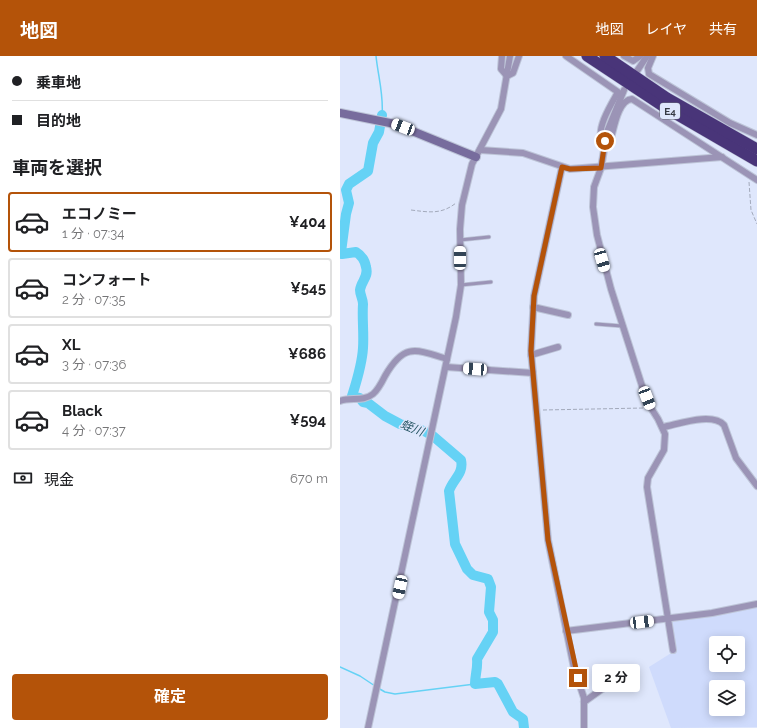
<!DOCTYPE html>
<html lang="ja">
<meta charset="utf-8">
<style>
:root{--surface:#fff;--page:#f2f2f2;--text:#202124;--muted:#757577;--line:#e0e0e0;--accent:#b45309}
body{margin:0;font-family:Raleway,"Noto Sans JP",sans-serif;background:var(--page);color:var(--text);height:100vh;display:flex;flex-direction:column;font-size:15px;white-space:nowrap}
*{box-sizing:border-box;margin:0}
p{font-size:13px;color:var(--muted)}
.icon{flex:none;width:22px;height:22px;fill:none;stroke:currentColor;stroke-width:2;stroke-linecap:round;stroke-linejoin:round}
.map{position:relative;flex:1;overflow:hidden}
.drawer{display:flex;flex-direction:column;background:var(--surface);width:340px}
.drawer>*{flex:none}
.hud{display:grid;align-content:center;height:88px;padding:0 12px;background:var(--surface)}
.buttons{position:absolute;left:369px;top:580px;display:grid;gap:8px}
.buttons a{display:grid;place-items:center;width:36px;height:36px;border-radius:4px;background:var(--surface);box-shadow:0 2px 10px #0003;font-size:20px}
.end{position:absolute;width:18px;height:18px;margin:-9px;border:5px solid #b45309;background:#fff;box-shadow:0 0 0 2px #fff}
.from{border-radius:50%}
.bubble{position:absolute;height:28px;border-radius:4px;background:var(--surface);box-shadow:0 2px 10px #0003;font-size:13px;font-weight:700;line-height:28px;text-align:center}
.car{position:absolute;width:12px;height:24px;margin:-12px -6px;border-radius:5px;box-shadow:0 0 3px 1px #0007;background:linear-gradient(#fff 24%,#345 0 40%,#fff 0 76%,#345 0 86%,#fff 0)}
.hud b{display:flex;align-items:center;gap:14px;height:38px;font-size:15px}
.hud b+b{border-top:1px solid var(--line)}
.hud i{width:10px;height:10px;background:var(--text)}
ul{padding:0;list-style:none}
li{display:flex;align-items:center;gap:12px;height:60px;margin:0 8px 6px;padding:0 4px;border:2px solid var(--line);border-radius:4px}
li div{flex:1}
li b{display:block;font-size:15px}
li em{font-style:normal;font-weight:700}
li.selected{border-color:var(--accent)}
li>.icon{width:36px;height:36px;stroke-width:1.5}
h2{padding:0 12px;font-size:18px;line-height:48px}
.pay{display:flex;align-items:center;gap:10px;height:44px;padding:0 12px;font-size:15px}
.pay p{margin-inline-start:auto}
.primary-button{display:flex;gap:8px;margin-top:auto;padding:8px 12px}
.primary-button a{flex:1;height:46px;border-radius:4px;background:var(--accent);color:#fff;font-size:16px;font-weight:700;line-height:46px;text-align:center}
header{display:flex;align-items:center;gap:24px;box-sizing:border-box;height:56px;padding:0 20px;background:var(--accent);color:#fff}
header strong{font-size:19px}
nav{display:flex;gap:22px;margin-inline-start:auto;font-size:14px}
main{display:flex;flex:1;min-height:0}
.map>svg:first-child{display:block}
.built{fill:#cfdbfc;fill-rule:evenodd}
.lines{fill:none;stroke-linecap:round;stroke-linejoin:round}
.stream{stroke:#65d2f5;stroke-width:1.5}
.river{stroke:#65d2f5;stroke-width:10}
.lane-casing{stroke:#bdc4d7;stroke-width:4.5}
.street-casing{stroke:#bdc4d7;stroke-width:8}
.secondary-casing{stroke:#bdc4d7;stroke-width:10}
.highway-casing{stroke:#bdc4d7;stroke-width:12}
.path{stroke:#a3aabb;stroke-width:1;stroke-dasharray:4 2;stroke-linecap:butt}
.lane{stroke:#9b94b6;stroke-width:3}
.street{stroke:#9b94b6;stroke-width:6}
.secondary{stroke:#776c9d;stroke-width:8}
.highway{stroke:#493579;stroke-width:11}
.route{stroke:#b45309;stroke-width:5}
.labels{text-anchor:middle;stroke-width:3;stroke-linejoin:round;paint-order:stroke}
.shield{fill:#dfe7fc;stroke:#696e7b;stroke-width:1}
.shield-label{font-size:10px;font-weight:bold;fill:#363a44}
.water-label{font-size:12px;font-style:italic;fill:#275665;stroke:#dfe7fc}
</style>
<header>
<strong>地図</strong>
<nav><a>地図</a><a>レイヤ</a><a>共有</a></nav>
</header>
<main>
<section class="drawer">
<div class="hud">
<b><i class="from"></i>乗車地</b>
<b><i></i>目的地</b>
</div>
<h2>車両を選択</h2>
<ul>
<li class="selected"><svg class="icon" aria-label="car" viewBox="0 0 24 24"><path d="M5 17H2v-5l4-1 3-4h7l3 4 3 1v5h-3M9 17h6M6 11h13"/><circle cx="7" cy="17" r="2"/><circle cx="17" cy="17" r="2"/></svg><div><b>エコノミー</b><p>1 分 · 07:34</p></div><em>¥404</em></li>
<li><svg class="icon" aria-label="car" viewBox="0 0 24 24"><path d="M5 17H2v-5l4-1 3-4h7l3 4 3 1v5h-3M9 17h6M6 11h13"/><circle cx="7" cy="17" r="2"/><circle cx="17" cy="17" r="2"/></svg><div><b>コンフォート</b><p>2 分 · 07:35</p></div><em>¥545</em></li>
<li><svg class="icon" aria-label="car" viewBox="0 0 24 24"><path d="M5 17H2v-5l4-1 3-4h7l3 4 3 1v5h-3M9 17h6M6 11h13"/><circle cx="7" cy="17" r="2"/><circle cx="17" cy="17" r="2"/></svg><div><b>XL</b><p>3 分 · 07:36</p></div><em>¥686</em></li>
<li><svg class="icon" aria-label="car" viewBox="0 0 24 24"><path d="M5 17H2v-5l4-1 3-4h7l3 4 3 1v5h-3M9 17h6M6 11h13"/><circle cx="7" cy="17" r="2"/><circle cx="17" cy="17" r="2"/></svg><div><b>Black</b><p>4 分 · 07:37</p></div><em>¥594</em></li>
</ul>
<div class="pay"><svg class="icon" aria-label="cash" viewBox="0 0 24 24"><path d="M3 7h18v10H3z"/><circle cx="12" cy="12" r="2"/></svg>現金<p>670 m</p></div>
<div class="primary-button"><a>確定</a></div>
</section>
<div class="map">
<svg width="417" height="672" viewBox="0 0 417 672">
<rect width="100%" height="100%" fill="#dfe7fc"/>
<path class="built" d="M 417,551 L 417,671 L 331,672 L 309,611 L 336,594 L 332,566 ZM 376,587 L 398,587 L 398,609 L 376,609 ZM 376,631 L 398,631 L 398,653 L 376,653 Z"/>
<g class="lines">
<g class="stream">
<path d="M 36,0 C 38,20 44,40 42,59"/>
<polyline points="0,611 20,620 35,630"/>
<polyline points="38,632 45,636 55,638 135,628"/>
</g>
<path class="river" d="M 42,59 L 39,76 L 33,87 L 28,115 L 9,128 L 6,134 L 9,147 L 6,158 L 1,196 L 2,198 L 16,196 C 21,199 25,205 26,211 C 29,221 21,225 20,234 C 20,239 23,243 23,248 C 22,263 24,277 23,292 C 22,309 17,324 12,340 L 20,342 L 23,346 L 28,347 L 45,360 L 60,368 L 84,375 L 93,380 L 121,404 C 124,418 113,423 109,435 L 115,488 L 127,513 L 133,519 L 148,523 L 151,531 L 149,556 L 153,564 L 153,576 L 137,603 C 138,612 135,619 135,628 L 155,626 L 158,628 L 173,656 L 183,663 L 184,672"/>
<g class="lane-casing">
<g id="lane">
<polyline points="120,184 149,181"/>
<polyline points="121,229 151,226"/>
<polyline points="256,268 282,270"/>
</g>
</g>
<g class="street-casing">
<g id="street">
<polyline points="162,0 161,13 167,20 173,17 179,0"/>
<path d="M 226,0 L 278,36 C 272,47 256,72 262,84 L 268,84 L 271,82 C 274,72 278,44 292,43 L 417,124"/>
<polyline points="284,0 293,5 300,0"/>
<polyline points="313,0 308,12 309,18 390,67 417,79"/>
<polyline points="297,15 307,0"/>
<polyline points="284,34 267,76 261,112 254,131 253,151 257,179 271,233 303,333 311,352 318,363 325,378 324,394 308,422 307,431 333,594"/>
<polyline points="140,94 183,97 230,113 382,101"/>
<polyline points="222,111 194,240 191,295 208,484 234,612 244,642 244,672"/>
<polyline points="193,251 228,259"/>
<polyline points="191,299 218,291"/>
<polyline points="106,311 193,317"/>
<path d="M 0,345 C 11,341 23,346 33,338 C 38,334 42,326 45,320 C 64,287 75,293 107,303"/>
<path d="M 323,371 C 339,368 372,356 384,369 L 396,402 L 417,430"/>
<polyline points="226,575 372,557 417,548"/>
<polyline points="244,646 262,633 281,626"/>
<polyline points="28,672 116,261 121,229 120,173 122,149 132,108 161,53 170,0"/>
</g>
</g>
<g class="secondary-casing">
<polyline id="secondary" points="0,57 55,68 136,101"/>
</g>
<g class="highway-casing">
<g id="highway">
<polyline points="247,0 324,51 417,105"/>
<polyline points="265,0 327,42 417,93"/>
</g>
</g>
<g class="path">
<polyline points="409,126 411,154 417,168"/>
<path d="M 71,154 C 88,156 101,159 116,147"/>
<polyline points="203,354 304,352"/>
</g>
<use href="#lane" class="lane"/>
<use href="#street" class="street"/>
<use href="#secondary" class="secondary"/>
<use href="#highway" class="highway"/>
</g>
<g class="lines">
<polyline class="route" points="238,622 208,484 191,295 194,240 222,111 230,113 261,112 265,85"/>
</g>
<g class="labels">
<rect class="shield" x="320" y="47" width="20" height="16" rx="3"/>
<g class="shield-label">
<text x="330" y="59">E4</text>
</g>
<g class="water-label">
<text transform="translate(72 372) rotate(22)" y="4">蛭川</text>
</g>
</g>
</svg>
<div class="buttons">
<a><svg class="icon" aria-label="locate" viewBox="0 0 24 24"><circle cx="12" cy="12" r="6"/><path d="M12 2v4M12 18v4M2 12h4M18 12h4"/></svg></a>
<a><svg class="icon" aria-label="layers" viewBox="0 0 24 24"><path d="M12 4l9 5-9 5-9-5zM3 14l9 5 9-5"/></svg></a>
</div>
<i class="end from" style="left:265px;top:85px"></i>
<i class="end" style="left:238px;top:622px"></i>
<div class="bubble" style="left:252px;top:608px;width:48px">2 分</div>
<i class="car" style="left:63px;top:71px;rotate:291deg"></i>
<i class="car" style="left:120px;top:202px;rotate:0deg"></i>
<i class="car" style="left:262px;top:204px;rotate:164deg"></i>
<i class="car" style="left:135px;top:313px;rotate:274deg"></i>
<i class="car" style="left:307px;top:342px;rotate:159deg"></i>
<i class="car" style="left:60px;top:531px;rotate:192deg"></i>
<i class="car" style="left:302px;top:566px;rotate:83deg"></i>
</div>
</main>
